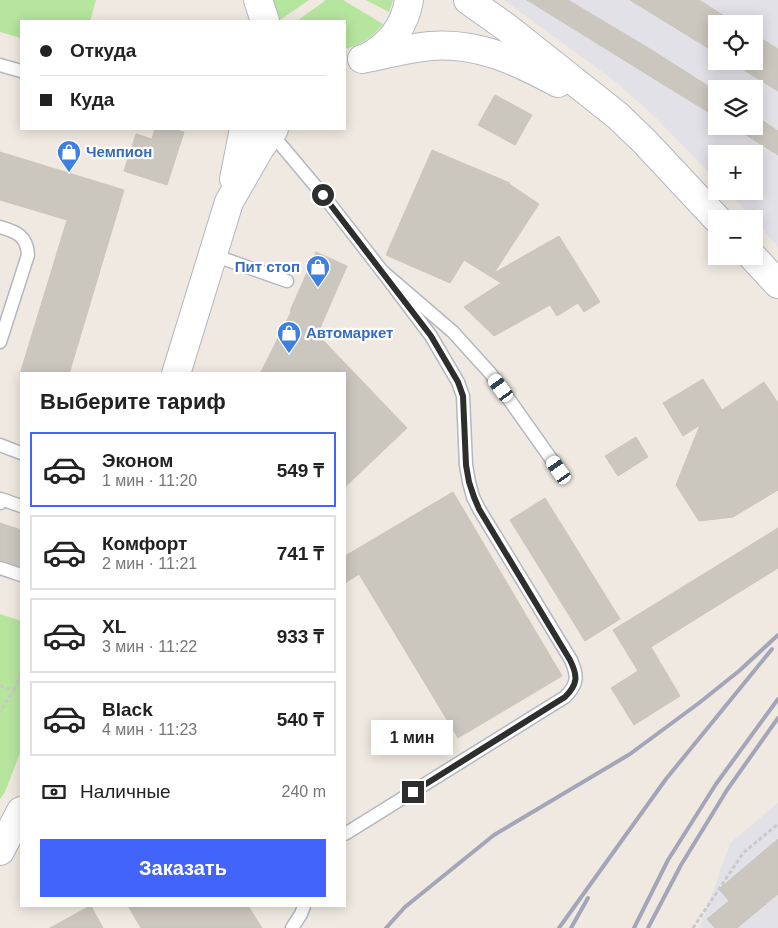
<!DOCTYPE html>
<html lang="ru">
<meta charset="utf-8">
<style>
:root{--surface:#fff;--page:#f6f6f6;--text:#222;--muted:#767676;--line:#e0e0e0;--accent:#4264fb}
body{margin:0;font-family:Arial,sans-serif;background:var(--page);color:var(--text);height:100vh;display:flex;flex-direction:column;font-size:19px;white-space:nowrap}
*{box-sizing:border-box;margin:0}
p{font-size:16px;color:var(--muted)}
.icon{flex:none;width:28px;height:28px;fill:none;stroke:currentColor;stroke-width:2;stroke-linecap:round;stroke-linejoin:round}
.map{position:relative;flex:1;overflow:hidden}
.drawer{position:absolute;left:20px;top:372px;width:326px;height:535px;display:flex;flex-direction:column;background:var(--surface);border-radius:0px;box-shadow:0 2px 12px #0003}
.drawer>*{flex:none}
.top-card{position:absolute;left:20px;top:20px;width:326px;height:110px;border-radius:0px;box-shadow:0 2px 12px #0003;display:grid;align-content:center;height:110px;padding:0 20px;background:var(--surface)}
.buttons{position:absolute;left:708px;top:15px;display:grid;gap:10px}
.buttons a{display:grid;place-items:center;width:55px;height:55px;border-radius:0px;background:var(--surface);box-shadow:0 2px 12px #0003;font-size:25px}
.end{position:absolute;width:22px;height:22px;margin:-11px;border:6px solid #2e2e2e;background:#fff;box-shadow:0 0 0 2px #fff}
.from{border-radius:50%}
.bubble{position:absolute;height:35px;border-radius:0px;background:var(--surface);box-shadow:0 2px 12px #0003;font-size:16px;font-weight:800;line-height:35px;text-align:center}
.car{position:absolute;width:15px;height:30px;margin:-15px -8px;border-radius:6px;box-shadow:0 0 4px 1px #0007;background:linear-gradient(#fff 24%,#345 0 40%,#fff 0 76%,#345 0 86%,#fff 0)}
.top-card b{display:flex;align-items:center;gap:18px;height:48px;font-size:19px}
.top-card b+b{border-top:1px solid var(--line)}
.top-card i{width:12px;height:12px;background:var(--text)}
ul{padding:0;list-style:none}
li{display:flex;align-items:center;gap:15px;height:75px;margin:0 10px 8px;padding:0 10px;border:2px solid var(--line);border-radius:0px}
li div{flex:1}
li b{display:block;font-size:19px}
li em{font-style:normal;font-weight:800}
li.active{border-color:var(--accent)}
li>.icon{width:45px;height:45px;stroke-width:1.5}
h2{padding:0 20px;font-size:22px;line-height:60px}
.pay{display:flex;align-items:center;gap:12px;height:55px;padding:0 20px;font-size:19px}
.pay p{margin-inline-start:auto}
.action{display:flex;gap:10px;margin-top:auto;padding:10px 20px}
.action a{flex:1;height:58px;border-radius:0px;background:var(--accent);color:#fff;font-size:20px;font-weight:800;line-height:58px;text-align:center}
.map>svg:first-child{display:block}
.industrial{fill:#e3e1e8;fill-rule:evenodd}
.green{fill:#b6e59e}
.building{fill:#cbc7bf;stroke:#cbc5ba}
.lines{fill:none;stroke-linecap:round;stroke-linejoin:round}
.service-casing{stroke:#b4b7c1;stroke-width:15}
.secondary-casing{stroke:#b4b7c1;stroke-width:30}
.path{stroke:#c9c9c9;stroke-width:3;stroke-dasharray:4 2.5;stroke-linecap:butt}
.service{stroke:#fff;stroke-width:12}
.secondary{stroke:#fff;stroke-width:28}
.rail{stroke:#a3a6b8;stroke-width:4}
.route{stroke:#2e2e2e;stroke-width:6}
.labels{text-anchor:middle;stroke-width:4.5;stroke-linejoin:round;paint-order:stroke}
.shop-label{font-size:15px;font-weight:bold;fill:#366cbe;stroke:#fff;text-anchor:start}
</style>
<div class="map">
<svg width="778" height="928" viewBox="0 0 778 928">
<rect width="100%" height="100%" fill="#efe9e1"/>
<g class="industrial">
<path d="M 504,0 L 778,0 L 778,247 L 754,219 L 727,191 L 754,191 L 754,154 L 716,154 L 716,180 L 654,116 L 616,82 ZM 716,24 L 754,24 L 754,61 L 716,61 ZM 716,89 L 754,89 L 754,126 L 716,126 Z"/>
<polygon points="778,803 778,928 700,928 730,843"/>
</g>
<g class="green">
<polygon points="0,0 96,0 90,21 21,21 21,38 0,32"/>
<polygon points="272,0 309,0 280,20 276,13"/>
<path d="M 326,0 L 343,0 L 383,24 C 373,37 361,45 345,49 L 345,21 L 297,21 Z"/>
<polygon points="366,0 393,0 389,12"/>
<polygon points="0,614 21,621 21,750 5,792 0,799"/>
</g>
<g class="building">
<polygon points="527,0 568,0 650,49 716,91 716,117"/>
<polygon points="630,0 699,0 737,24 716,24 716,53"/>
<polygon points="754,34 778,49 778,91 729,61 754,61"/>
<polygon points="495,95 532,115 515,145 478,125"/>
<polygon points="754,115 778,131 778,155 732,126 754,126"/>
<polygon points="155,129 172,129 184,132 167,185 124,171 136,134 152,139"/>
<polygon points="432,150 510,183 509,184 539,204 494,273 559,236 600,302 584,312 578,303 557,316 550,305 494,336 464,307 501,283 464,260 450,283 386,255"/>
<polygon points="0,152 124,190 69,374 20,374 67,220 0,200"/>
<polygon points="316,252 347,266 317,335 320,337 407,428 345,487 345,374 260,374 291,312 290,311"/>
<polygon points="703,379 722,410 764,382 778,403 778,490 733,517 699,521 676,485 700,425 683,436 663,403"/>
<polygon points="636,437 648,457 618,476 605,456"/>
<polygon points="453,492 562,676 458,738 359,574 345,583 345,556"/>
<polygon points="545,498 620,619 585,641 510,520"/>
<polygon points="0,523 21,530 21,567 0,560"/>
<polygon points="778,528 778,568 651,647 680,696 634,725 611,688 638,671 613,630"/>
<polygon points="778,839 778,894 737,928 715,928 707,919 729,901 719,889"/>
<polygon points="90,906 91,906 103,928 50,928"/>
<polygon points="128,906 248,906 262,928 141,928"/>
</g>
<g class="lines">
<g class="service-casing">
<g id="service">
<polyline points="0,65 21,71"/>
<polyline points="271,133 323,195 382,271 453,332 491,374 559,470"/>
<path d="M 0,227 C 17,232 27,236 28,255 L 0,342"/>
<polyline points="213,255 287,281"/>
<polyline points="0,445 21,453"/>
<polyline points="0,503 1,499 21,506"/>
<polyline points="0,568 21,575"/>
<path d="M 345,834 L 565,697 C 578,684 578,676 571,660 L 479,509 L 473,497 L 469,482 L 466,465 L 463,396 L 458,382 L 431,336 L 382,271"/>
<polyline points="292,928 301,914 304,906"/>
</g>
</g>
<g class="secondary-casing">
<g id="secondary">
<polyline points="258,0 265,21"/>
<polyline points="468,0 506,27 618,116 644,141 717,219"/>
<path d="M 368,57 C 390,45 405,25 409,0"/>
<path d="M 362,59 C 384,55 408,48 430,46 C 478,42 517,61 558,83"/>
<polyline points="234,179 244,129"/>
<polyline points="752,256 778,284"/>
<polyline points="176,374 229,202 260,148 274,129"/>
<polyline points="0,851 21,811"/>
</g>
</g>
<g class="path">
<polyline points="0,686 14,690 0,712"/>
<polyline points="14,690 21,673"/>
<polyline points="693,928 743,853 778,824"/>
</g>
<use href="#service" class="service"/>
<use href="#secondary" class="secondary"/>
<g class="rail">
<polyline points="386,928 405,907 494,835 630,754 699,703 739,671 778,635"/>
<polyline points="559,928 666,779 772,649"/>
<polyline points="571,928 588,898"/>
<polyline points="634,928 668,860 716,784 778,699"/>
<polyline points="648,928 681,865 727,790 778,718"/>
</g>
</g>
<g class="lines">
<path class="route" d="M 323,195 L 431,336 L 458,382 L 463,396 L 466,465 L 469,482 L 474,497 L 479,509 L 570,660 C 578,676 578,684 565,697 L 413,792"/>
</g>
<defs>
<g id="shop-pin" transform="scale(1.25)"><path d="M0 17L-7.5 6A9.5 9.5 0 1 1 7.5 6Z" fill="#3f7fe0" stroke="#fff"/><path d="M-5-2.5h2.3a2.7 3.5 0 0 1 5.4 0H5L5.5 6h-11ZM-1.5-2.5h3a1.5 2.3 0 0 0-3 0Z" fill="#fff"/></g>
</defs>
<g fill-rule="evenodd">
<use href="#shop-pin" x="69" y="152"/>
<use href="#shop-pin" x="318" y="267"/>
<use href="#shop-pin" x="289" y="333"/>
</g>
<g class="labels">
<g class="shop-label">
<text x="86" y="157">Чемпион</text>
<text x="300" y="272" text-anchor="end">Пит стоп</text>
<text x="306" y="338">Автомаркет</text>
</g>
</g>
</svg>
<div class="buttons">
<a><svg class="icon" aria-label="locate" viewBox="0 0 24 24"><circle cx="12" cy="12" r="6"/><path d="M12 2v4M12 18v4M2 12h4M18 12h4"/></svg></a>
<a><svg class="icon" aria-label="layers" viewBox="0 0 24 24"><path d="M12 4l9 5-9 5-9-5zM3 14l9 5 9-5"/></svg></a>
<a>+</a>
<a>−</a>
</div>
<i class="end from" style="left:323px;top:195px"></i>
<i class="end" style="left:413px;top:792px"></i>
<div class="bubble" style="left:371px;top:720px;width:82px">1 мин</div>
<i class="car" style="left:501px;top:388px;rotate:324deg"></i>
<i class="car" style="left:559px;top:470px;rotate:325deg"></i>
<div class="top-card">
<b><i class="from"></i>Откуда</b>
<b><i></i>Куда</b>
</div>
<section class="drawer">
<h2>Выберите тариф</h2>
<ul>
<li class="active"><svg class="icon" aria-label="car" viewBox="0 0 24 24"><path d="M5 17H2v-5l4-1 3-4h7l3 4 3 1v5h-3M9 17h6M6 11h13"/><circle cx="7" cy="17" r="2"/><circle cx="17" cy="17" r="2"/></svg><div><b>Эконом</b><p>1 мин · 11:20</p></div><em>549 ₸</em></li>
<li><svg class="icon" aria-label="car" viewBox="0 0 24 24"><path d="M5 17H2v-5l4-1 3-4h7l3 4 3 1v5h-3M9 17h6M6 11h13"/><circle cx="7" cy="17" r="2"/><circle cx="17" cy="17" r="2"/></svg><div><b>Комфорт</b><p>2 мин · 11:21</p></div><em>741 ₸</em></li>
<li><svg class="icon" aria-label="car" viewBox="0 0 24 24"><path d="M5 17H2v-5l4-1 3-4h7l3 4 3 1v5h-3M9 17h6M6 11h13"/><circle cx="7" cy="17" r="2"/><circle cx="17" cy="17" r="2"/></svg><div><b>XL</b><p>3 мин · 11:22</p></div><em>933 ₸</em></li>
<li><svg class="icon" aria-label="car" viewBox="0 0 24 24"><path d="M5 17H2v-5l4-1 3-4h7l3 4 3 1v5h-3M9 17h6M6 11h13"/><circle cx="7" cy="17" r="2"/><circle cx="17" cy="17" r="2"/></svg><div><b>Black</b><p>4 мин · 11:23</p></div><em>540 ₸</em></li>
</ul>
<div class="pay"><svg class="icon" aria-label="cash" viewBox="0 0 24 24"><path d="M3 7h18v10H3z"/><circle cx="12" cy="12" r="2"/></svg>Наличные<p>240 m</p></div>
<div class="action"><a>Заказать</a></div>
</section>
</div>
